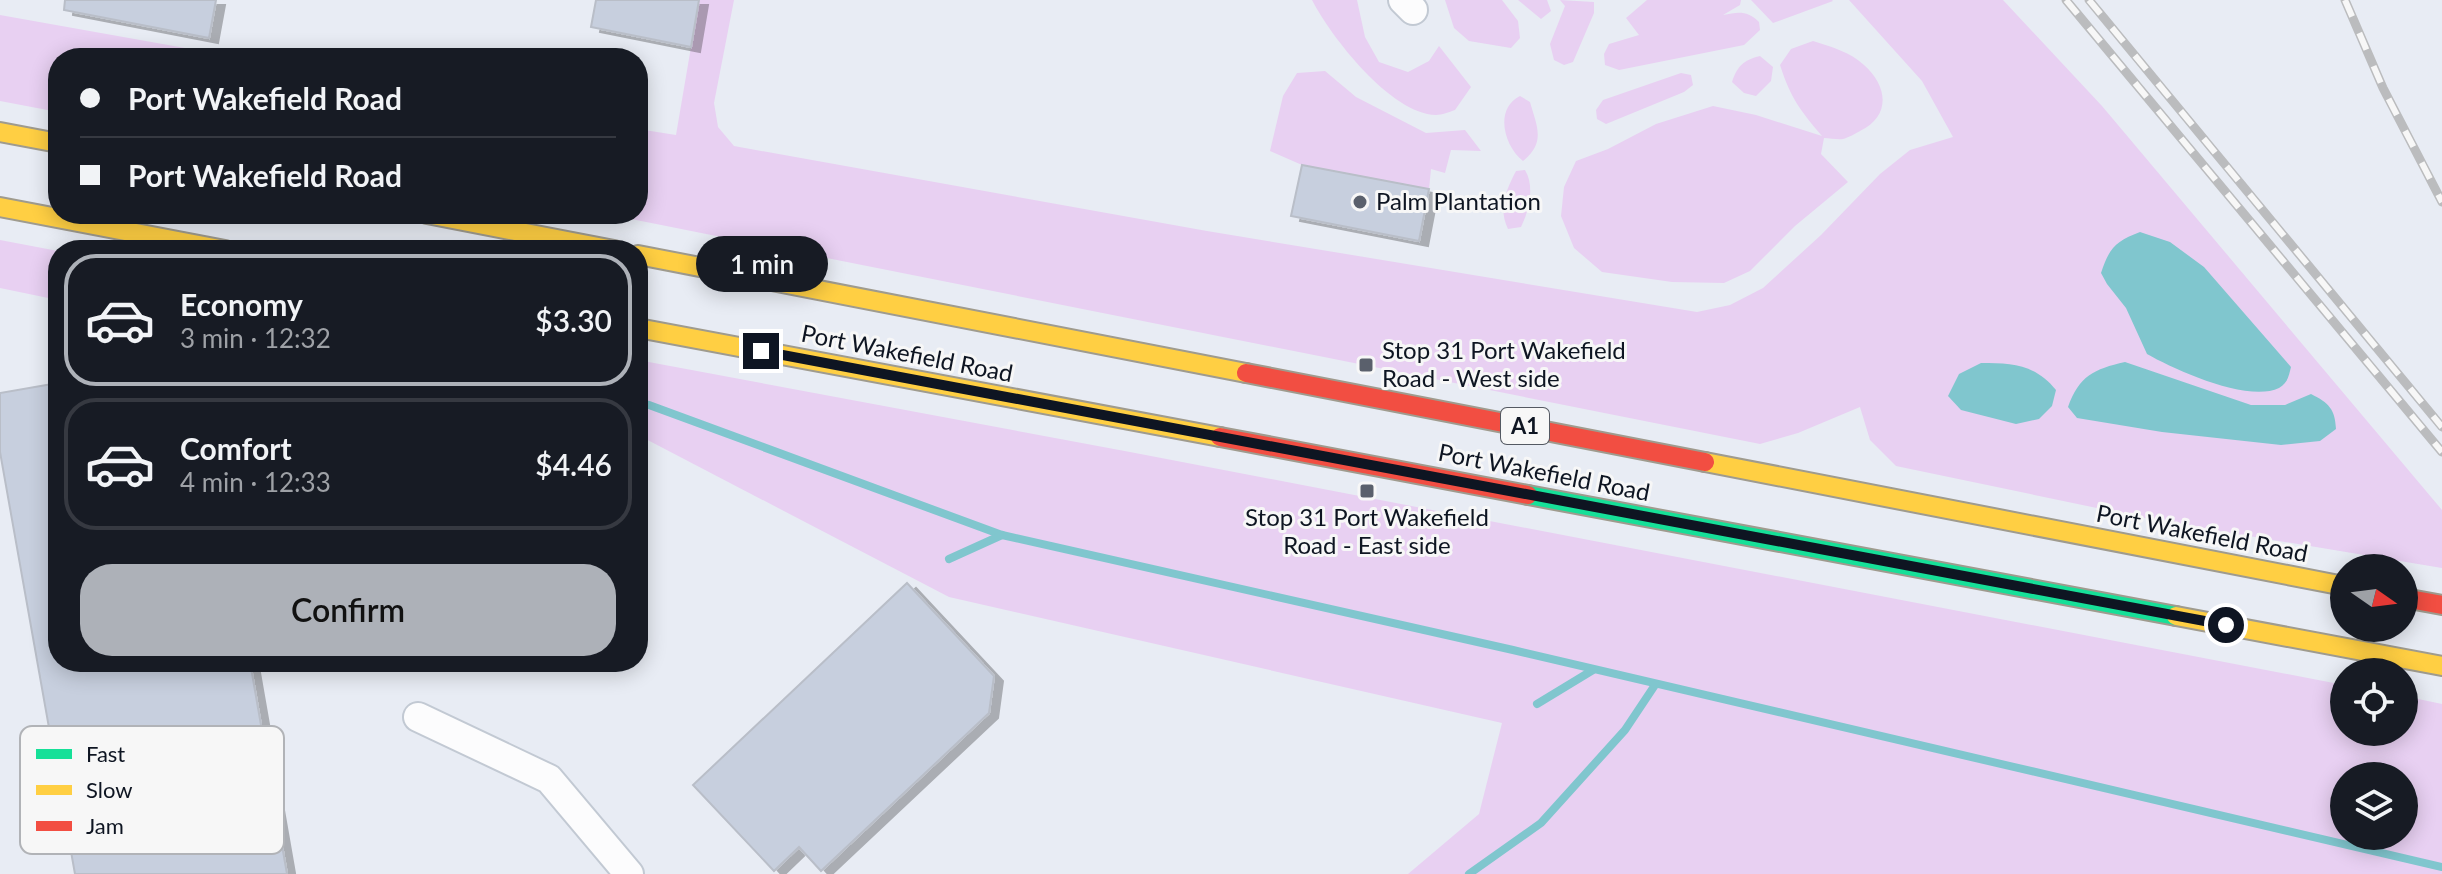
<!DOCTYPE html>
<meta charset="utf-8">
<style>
:root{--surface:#171b24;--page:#20242c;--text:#f1f3f6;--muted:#9ea1a6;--line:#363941;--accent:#adb1b8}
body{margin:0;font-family:Lato,sans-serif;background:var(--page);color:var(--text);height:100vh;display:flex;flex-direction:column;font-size:30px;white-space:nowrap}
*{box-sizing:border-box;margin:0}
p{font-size:26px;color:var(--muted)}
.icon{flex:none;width:44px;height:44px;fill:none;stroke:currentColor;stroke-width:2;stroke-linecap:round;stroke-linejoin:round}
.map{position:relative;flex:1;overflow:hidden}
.sheet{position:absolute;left:48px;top:240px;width:600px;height:432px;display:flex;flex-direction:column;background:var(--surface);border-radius:32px;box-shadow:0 4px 20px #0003}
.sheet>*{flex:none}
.hud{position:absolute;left:48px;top:48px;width:600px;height:176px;border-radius:32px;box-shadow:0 4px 20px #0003;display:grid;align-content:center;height:176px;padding:0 32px;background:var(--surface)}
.needle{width:52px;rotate:104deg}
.tools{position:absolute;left:2330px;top:554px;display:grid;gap:16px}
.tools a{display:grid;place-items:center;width:88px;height:88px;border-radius:50%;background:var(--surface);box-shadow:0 4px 20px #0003;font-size:40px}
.end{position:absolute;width:36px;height:36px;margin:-18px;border:10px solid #0e1522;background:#fff;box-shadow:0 0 0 4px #fff}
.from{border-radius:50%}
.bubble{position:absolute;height:56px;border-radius:28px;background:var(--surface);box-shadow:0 4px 20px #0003;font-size:26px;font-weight:600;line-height:56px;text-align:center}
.hud b{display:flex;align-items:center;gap:28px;height:76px;font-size:30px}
.hud b+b{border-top:2px solid var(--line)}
.hud i{width:20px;height:20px;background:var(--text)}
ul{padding:14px 0 0;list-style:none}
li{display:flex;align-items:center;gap:24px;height:132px;margin:0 16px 12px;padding:0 16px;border:4px solid var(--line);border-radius:32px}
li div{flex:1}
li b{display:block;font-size:30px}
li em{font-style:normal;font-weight:600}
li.current{border-color:var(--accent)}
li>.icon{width:72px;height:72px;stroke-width:1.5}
.cta{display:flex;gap:16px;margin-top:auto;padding:16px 32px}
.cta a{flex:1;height:92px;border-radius:32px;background:var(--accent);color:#111;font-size:32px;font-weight:600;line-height:92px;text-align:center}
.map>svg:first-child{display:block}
.green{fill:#e8d0f2;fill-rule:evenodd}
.water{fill:#80c6ce}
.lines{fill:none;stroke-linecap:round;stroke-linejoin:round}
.stream{stroke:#80c6ce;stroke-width:8}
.building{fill:#c7cfde;stroke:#b9bec8;stroke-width:2;filter:url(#shadow)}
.street-casing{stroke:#c2c9d3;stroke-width:32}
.fast-casing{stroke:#9f9b8e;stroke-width:22}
.slow-casing{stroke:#9f9b8e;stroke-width:22}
.jam-casing{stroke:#9f9b8e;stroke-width:22}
.street{stroke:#fcfcfd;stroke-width:28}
.fast{stroke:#16e098;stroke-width:18}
.slow{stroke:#ffcf43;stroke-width:18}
.jam{stroke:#f24e42;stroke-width:18}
.rail-casing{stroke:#bbbcbe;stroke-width:9}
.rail{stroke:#f7f7f7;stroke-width:6;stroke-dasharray:18;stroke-linecap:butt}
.route{stroke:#0e1522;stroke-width:10}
.poi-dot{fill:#5a606c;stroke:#f7f7f7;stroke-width:3}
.labels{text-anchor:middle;stroke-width:6;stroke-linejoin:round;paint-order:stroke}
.shield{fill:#f7f7f7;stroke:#545962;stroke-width:2}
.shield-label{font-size:22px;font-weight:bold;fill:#0e1522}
.poi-label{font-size:24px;fill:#0e1522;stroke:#f7f7f7;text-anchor:start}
.street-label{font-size:24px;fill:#0e1522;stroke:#f7f7f7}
.key{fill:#f7f7f7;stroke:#b1b3b7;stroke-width:2}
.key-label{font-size:22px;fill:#0e1522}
</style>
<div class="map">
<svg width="2442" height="874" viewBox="0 0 2442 874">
<defs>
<filter id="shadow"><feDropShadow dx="9" dy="5" stdDeviation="0" flood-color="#0004"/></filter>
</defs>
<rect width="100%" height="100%" fill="#e8ecf4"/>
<g class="green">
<polygon points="699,0 734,0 714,103 718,127 734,146 1207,231 1697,312 1730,305 1763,288 1821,235 1880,174 1910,150 1953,137 1922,81 1849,0 2003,0 2102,106 2442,510 2442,568 2159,521 1896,466 1870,440 1860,407 1798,433 1760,444 606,214 638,214 638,129 676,135"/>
<path d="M 1312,0 L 1357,0 L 1365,37 L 1379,62 L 1408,72 L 1429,61 L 1439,46 L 1471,87 L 1455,110 C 1449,112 1442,115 1436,115 C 1391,114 1331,37 1312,0 Z"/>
<polygon points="1445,0 1502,0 1518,21 1520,38 1511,48 1469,41 1454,28"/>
<polygon points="1518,0 1547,0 1551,11 1541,19"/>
<polygon points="1560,0 1594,2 1594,13 1573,62 1564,65 1554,60 1550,44 1565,6"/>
<path d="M 1647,0 L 1741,0 L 1740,5 L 1723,15 C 1738,12 1747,10 1759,22 L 1760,30 L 1744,45 L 1619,70 L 1605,65 L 1604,54 L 1609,44 L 1639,35 L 1626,18 Z"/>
<polygon points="1751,0 1832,0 1833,1 1773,23"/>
<polygon points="0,15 241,58 58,58 58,112 0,101"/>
<path d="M 1813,41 C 1832,47 1850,52 1864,65 C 1888,86 1891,116 1860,131 C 1856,133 1848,138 1843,139 C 1838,140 1830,138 1824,138 L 1821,154 L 1848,182 L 1795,226 L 1750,271 L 1724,283 L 1672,282 L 1602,272 L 1574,248 L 1561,216 L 1564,187 L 1576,161 L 1608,149 L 1656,124 L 1713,106 L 1756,115 L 1822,136 C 1800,110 1791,99 1780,65 L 1791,49 Z"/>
<path d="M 1760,56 L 1773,67 L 1771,81 L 1756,96 L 1744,93 L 1732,82 C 1737,66 1744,60 1760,56 Z"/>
<polygon points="1325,71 1356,97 1426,133 1465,130 1481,151 1451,150 1445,173 1431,169 1429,189 1302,165 1270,151 1283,96 1297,73"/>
<polygon points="1681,73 1691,75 1693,85 1684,92 1606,124 1597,119 1596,110 1603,100"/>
<path d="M 1520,96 L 1530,102 C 1537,127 1546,142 1523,161 C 1504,146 1494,109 1520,96 Z"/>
<path d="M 1525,170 C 1535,186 1529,211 1521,227 L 1508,229 C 1498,209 1506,190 1516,171 Z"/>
<polygon points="0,240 58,251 58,300 0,288"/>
<path d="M 638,360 L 1130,452 L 2344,685 L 2344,732 L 2404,732 L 2404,696 L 2442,704 L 2442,874 L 1408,874 L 1479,814 L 1502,723 L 949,597 L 638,435 ZM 2344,776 L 2404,776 L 2404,836 L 2344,836 Z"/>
</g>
<g class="water">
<path d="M 2140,232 L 2170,242 L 2204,267 L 2291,367 C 2289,375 2288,383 2279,388 C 2248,403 2175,370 2147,354 L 2126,308 L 2107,284 L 2101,273 C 2109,248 2116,241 2140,232 Z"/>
<path d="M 2125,362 L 2251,405 L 2285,405 L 2311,394 C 2329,403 2335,409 2336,429 L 2320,441 L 2281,445 L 2162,432 L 2077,418 L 2068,407 C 2079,376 2094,369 2125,362 Z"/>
<path d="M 1981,363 C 2012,363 2035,364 2056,390 L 2052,406 L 2039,419 L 2016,424 L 1961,410 L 1948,396 L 1959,374 Z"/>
</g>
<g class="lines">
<g class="stream">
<polyline points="649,405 1002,535 1513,650 2442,867"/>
<polyline points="949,559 1002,535"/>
<polyline points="1537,704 1593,670"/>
<polyline points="1469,874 1541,823 1625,730 1655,685"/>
</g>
</g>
<g class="building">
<polygon points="65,0 216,0 209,38 64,10"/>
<polygon points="596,0 699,0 691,47 591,27"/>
<polygon points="1302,165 1429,189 1419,241 1291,216"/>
<polygon points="58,383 58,662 250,662 287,874 75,874 0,452 0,393"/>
<polygon points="907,583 994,676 989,713 821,871 799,847 774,871 693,785"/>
</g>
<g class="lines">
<g class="street-casing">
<g id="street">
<polyline points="1403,0 1413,10"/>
<polyline points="418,717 549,779 629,874"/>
</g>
</g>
<g class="fast-casing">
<polyline id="fast" points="1528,495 2176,616"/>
</g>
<g class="slow-casing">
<g id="slow">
<polyline points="0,132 58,143"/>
<polyline points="0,207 225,250"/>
<polyline points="427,214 614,250"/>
<polyline points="638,255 1246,373"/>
<polyline points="638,328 1220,437"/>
<polyline points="1705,462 2344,586"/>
<polyline points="2176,616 2442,666"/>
</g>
</g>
<g class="jam-casing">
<g id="jam">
<polyline points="1246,373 1705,462"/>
<polyline points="1220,437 1528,495"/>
<polyline points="2404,598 2442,605"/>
</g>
</g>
<use href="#street" class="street"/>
<use href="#fast" class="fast"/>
<use href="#slow" class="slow"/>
<use href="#jam" class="jam"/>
<g class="rail-casing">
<g id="rail">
<polyline points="2066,0 2442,452"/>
<polyline points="2089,0 2442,427"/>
<polyline points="2345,0 2383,88 2442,202"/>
</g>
</g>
<use href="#rail" class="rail"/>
</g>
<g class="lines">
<polyline class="route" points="761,351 2226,625"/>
</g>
<g class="poi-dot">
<circle cx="1360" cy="202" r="8"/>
<rect x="1358" y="357" width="16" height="16" rx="4"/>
<rect x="1359" y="483" width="16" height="16" rx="4"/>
</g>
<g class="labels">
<rect class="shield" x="1501" y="408" width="48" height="36" rx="6"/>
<g class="shield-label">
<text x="1525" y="434">A1</text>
</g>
<g class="poi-label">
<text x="1376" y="210">Palm Plantation</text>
<text x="1382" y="359">Stop 31 Port Wakefield<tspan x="1382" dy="28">Road - West side</tspan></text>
<text x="1367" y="526" text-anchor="middle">Stop 31 Port Wakefield<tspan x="1367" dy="28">Road - East side</tspan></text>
</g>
<g class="street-label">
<text transform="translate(907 354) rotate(11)" y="8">Port Wakefield Road</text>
<text transform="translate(1544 473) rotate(11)" y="8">Port Wakefield Road</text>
<text transform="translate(2202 534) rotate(11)" y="8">Port Wakefield Road</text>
</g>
</g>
<rect x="20" y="726" width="264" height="128" rx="12" class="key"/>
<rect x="36" y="749" width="36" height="10" fill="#16e098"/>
<rect x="36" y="785" width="36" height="10" fill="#ffcf43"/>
<rect x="36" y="821" width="36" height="10" fill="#f24e42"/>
<g class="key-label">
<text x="86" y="762">Fast</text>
<text x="86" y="798">Slow</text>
<text x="86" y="834">Jam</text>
</g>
</svg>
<div class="tools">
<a><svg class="needle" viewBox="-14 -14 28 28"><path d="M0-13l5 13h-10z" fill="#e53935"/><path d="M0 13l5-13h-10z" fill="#9ea1a6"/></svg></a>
<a><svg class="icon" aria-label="locate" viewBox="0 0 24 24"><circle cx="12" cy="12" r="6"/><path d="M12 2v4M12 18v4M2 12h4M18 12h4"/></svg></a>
<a><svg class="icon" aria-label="layers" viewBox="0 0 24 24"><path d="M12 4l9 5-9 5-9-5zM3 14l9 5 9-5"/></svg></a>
</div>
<i class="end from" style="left:2226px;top:625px"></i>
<i class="end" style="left:761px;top:351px"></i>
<div class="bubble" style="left:696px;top:236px;width:132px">1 min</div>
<div class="hud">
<b><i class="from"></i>Port Wakefield Road</b>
<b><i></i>Port Wakefield Road</b>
</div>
<section class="sheet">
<ul>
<li class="current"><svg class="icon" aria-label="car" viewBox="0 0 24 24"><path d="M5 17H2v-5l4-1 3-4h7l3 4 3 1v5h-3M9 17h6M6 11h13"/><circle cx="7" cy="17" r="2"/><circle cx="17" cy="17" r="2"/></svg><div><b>Economy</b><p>3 min · 12:32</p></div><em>$3.30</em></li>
<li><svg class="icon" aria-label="car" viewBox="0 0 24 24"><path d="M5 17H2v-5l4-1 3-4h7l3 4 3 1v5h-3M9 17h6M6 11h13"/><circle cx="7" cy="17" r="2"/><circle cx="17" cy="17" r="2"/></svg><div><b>Comfort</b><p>4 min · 12:33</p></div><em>$4.46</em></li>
</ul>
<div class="cta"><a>Confirm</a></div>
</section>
</div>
